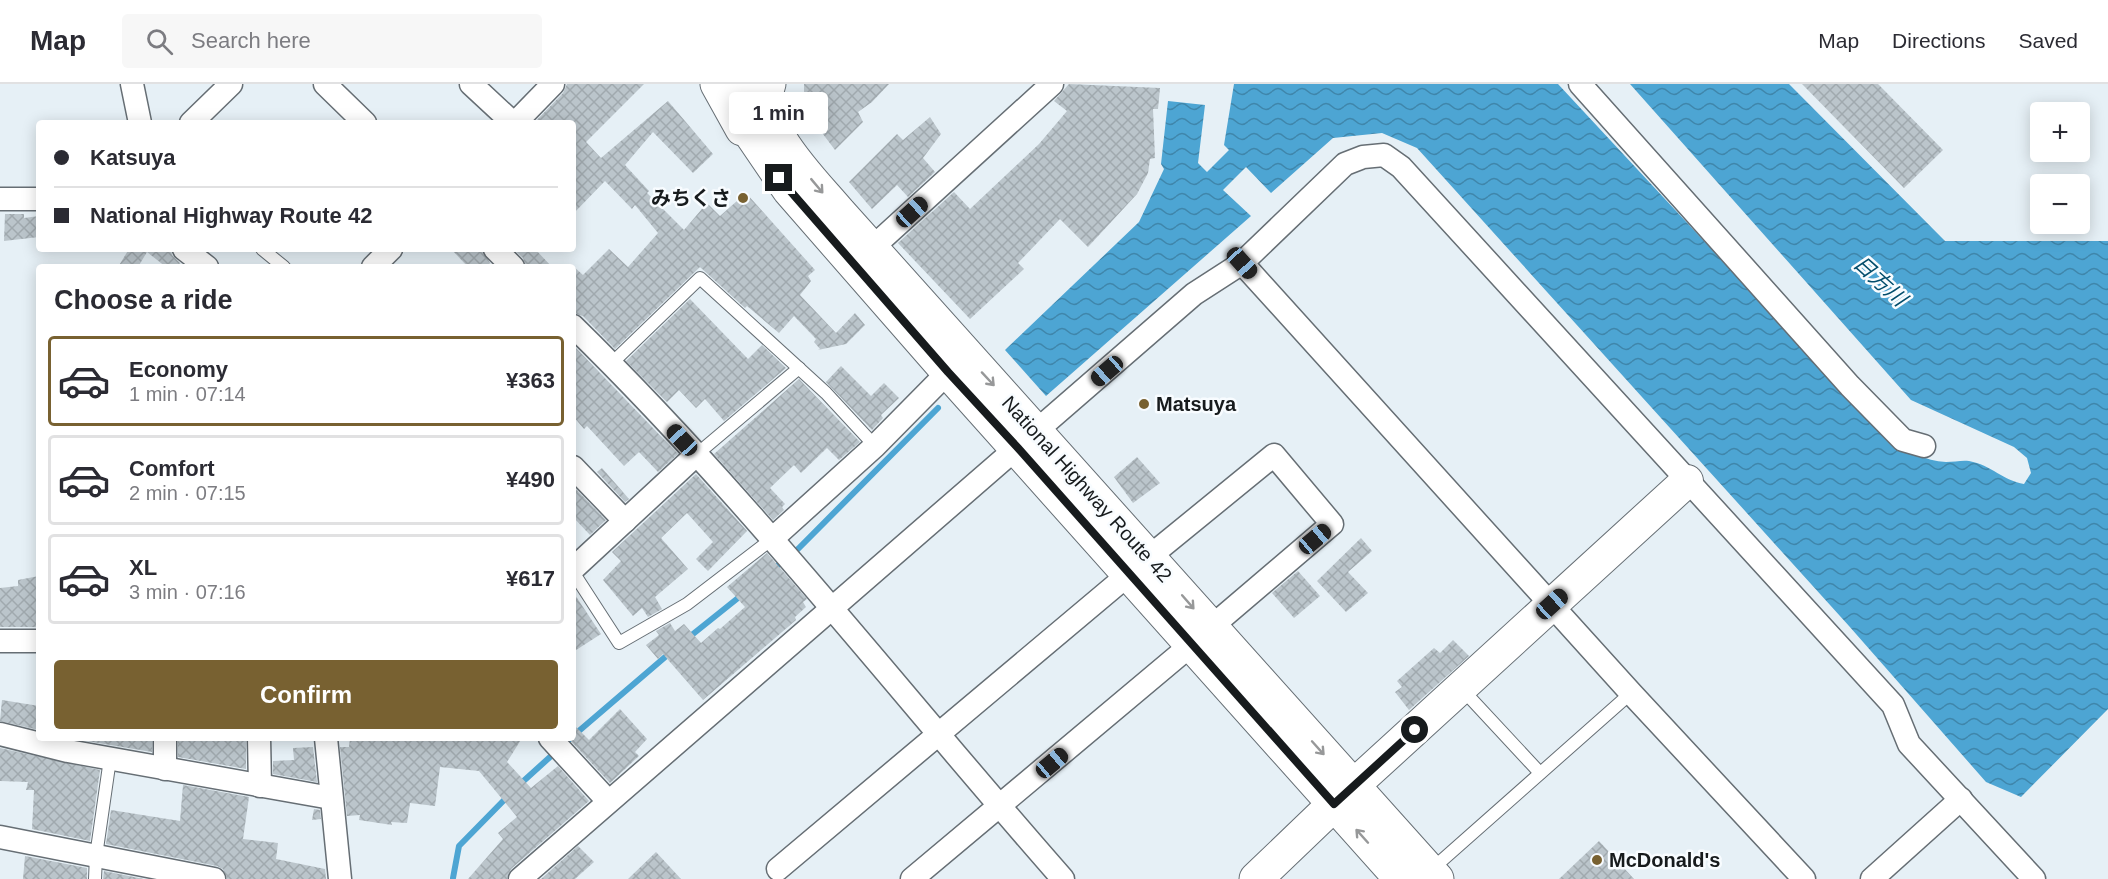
<!DOCTYPE html>
<meta charset="utf-8">
<style>
:root{--surface:#fff;--page:#f7f7f7;--text:#2b2b33;--muted:#7c7c81;--line:#e1e1e2;--accent:#786131}
body{margin:0;font-family:Helvetica,"Noto Sans JP",sans-serif;background:var(--page);color:var(--text);height:100vh;display:flex;flex-direction:column;font-size:22px;white-space:nowrap}
*{box-sizing:border-box;margin:0}
p{font-size:20px;color:var(--muted)}
.icon{flex:none;width:33px;height:33px;fill:none;stroke:currentColor;stroke-width:2;stroke-linecap:round;stroke-linejoin:round}
.map{position:relative;flex:1;overflow:hidden}
.details{position:absolute;left:36px;top:180px;width:540px;height:477px;display:flex;flex-direction:column;background:var(--surface);border-radius:6px;box-shadow:0 3px 15px #0003}
.details>*{flex:none}
.guide{position:absolute;left:36px;top:36px;width:540px;height:132px;border-radius:6px;box-shadow:0 3px 15px #0003;display:grid;align-content:center;height:132px;padding:0 18px;background:var(--surface)}
.controls{position:absolute;left:2030px;top:18px;display:grid;gap:12px}
.controls a{display:grid;place-items:center;width:60px;height:60px;border-radius:6px;background:var(--surface);box-shadow:0 3px 15px #0003;font-size:30px}
.end{position:absolute;width:27px;height:27px;margin:-14px;border:8px solid #171b1d;background:#fff;box-shadow:0 0 0 3px #fff}
.from{border-radius:50%}
.bubble{position:absolute;height:42px;border-radius:6px;background:var(--surface);box-shadow:0 3px 15px #0003;font-size:20px;font-weight:700;line-height:42px;text-align:center}
.car{position:absolute;width:18px;height:36px;margin:-18px -9px;border-radius:8px;box-shadow:0 0 4px 2px #0007;background:linear-gradient(#222 24%,#8ab4d8 0 40%,#222 0 76%,#8ab4d8 0 86%,#222 0)}
.guide b{display:flex;align-items:center;gap:21px;height:57px;font-size:22px}
.guide b+b{border-top:2px solid var(--line)}
.guide i{width:15px;height:15px;background:var(--text)}
ul{padding:0;list-style:none}
li{display:flex;align-items:center;gap:18px;height:90px;margin:0 12px 9px;padding:0 6px;border:3px solid var(--line);border-radius:6px}
li div{flex:1}
li b{display:block;font-size:22px}
li em{font-style:normal;font-weight:700}
li.selected{border-color:var(--accent)}
li>.icon{width:54px;height:54px;stroke-width:1.5}
h2{padding:0 18px;font-size:27px;line-height:72px}
.button{display:flex;gap:12px;margin-top:auto;padding:12px 18px}
.button a{flex:1;height:69px;border-radius:6px;background:var(--accent);color:#fff;font-size:24px;font-weight:700;line-height:69px;text-align:center}
header{display:flex;align-items:center;gap:36px;box-sizing:border-box;height:84px;padding:0 30px;background:var(--surface);border-bottom:2px solid var(--line)}
header strong{font-size:28px}
nav{display:flex;gap:33px;margin-inline-start:auto;font-size:21px}
.search{width:420px;height:54px;background:var(--page);display:flex;align-items:center;gap:15px;box-sizing:border-box;padding:0 21px;border-radius:6px;color:var(--muted);font-size:22px}
.map>svg:first-child{display:block}
.water{fill:url(#water-waves)}
.lines{fill:none;stroke-linecap:round;stroke-linejoin:round}
.stream{stroke:#4da5d3;stroke-width:6}
.building{fill:url(#building-cross-hatch)}
.service-casing{stroke:#666e74;stroke-width:14}
.minor-casing{stroke:#666e74;stroke-width:25}
.secondary-casing{stroke:#666e74;stroke-width:34}
.primary-casing{stroke:#666e74;stroke-width:35}
.trunk-casing{stroke:#666e74;stroke-width:35}
.service{stroke:#fff;stroke-width:12}
.minor{stroke:#fff;stroke-width:22}
.secondary{stroke:#fff;stroke-width:32}
.primary{stroke:#fff;stroke-width:33}
.trunk{stroke:#fff;stroke-width:33}
.oneway{stroke:#979899}
.route{stroke:#171b1d;stroke-width:8}
.poi-dot{fill:#786131;stroke:#f8fcff;stroke-width:2}
.labels{text-anchor:middle;stroke-width:5;stroke-linejoin:round;paint-order:stroke}
.poi-label{font-size:20px;font-weight:bold;fill:#171b1d;stroke:#f8fcff;text-anchor:start}
.street-label{font-size:20px;fill:#171b1d;stroke:#f8fcff}
.water-label{font-size:21px;font-style:italic;fill:#024d6c;stroke:#f8fcff}
</style>
<header>
<strong>Map</strong>
<div class="search"><svg class="icon" aria-label="search" viewBox="0 0 24 24"><circle cx="10" cy="10" r="6"/><path d="M15 15l6 6"/></svg>Search here</div>
<nav><a>Map</a><a>Directions</a><a>Saved</a></nav>
</header>
<div class="map">
<svg width="2108" height="795" viewBox="0 0 2108 795">
<defs>
<pattern id="water-waves" width="16" height="10" patternUnits="userSpaceOnUse" patternTransform="scale(1.5)"><rect width="16" height="10" fill="#4da5d3"/><path d="M0 5q4-4 8 0t8 0" fill="none" stroke="#3f86ab"/></pattern>
<pattern id="building-cross-hatch" width="8" height="8" patternUnits="userSpaceOnUse" patternTransform="scale(1.5)"><rect width="8" height="8" fill="#bbc5cb"/><path d="M0 0l8 8M0 8l8-8" fill="none" stroke="#a0a9ae"/></pattern>
</defs>
<rect width="100%" height="100%" fill="#e6f0f6"/>
<path class="water" d="M 1234,0 L 1558,0 L 1890,357 C 1908,367 1925,377 1946,378 C 1954,378 1962,376 1969,377 C 1991,381 2004,397 2024,400 L 2031,389 L 2027,374 L 2014,363 L 1911,316 L 1630,0 L 1789,0 L 1945,157 L 2108,157 L 2108,625 L 2021,713 L 1986,698 L 1849,542 L 1417,64 L 1382,49 L 1333,54 L 1271,109 L 1246,83 L 1223,106 L 1251,132 L 1046,312 L 1005,266 L 1139,138 L 1164,85 L 1161,80 L 1168,17 L 1205,21 L 1198,79 L 1207,88 L 1229,66 L 1224,61 Z"/>
<g class="lines">
<g class="stream">
<polyline points="772,486 798,465 938,324"/>
<polyline points="688,554 743,510"/>
<polyline points="573,652 671,568"/>
<polyline points="518,702 571,654"/>
<polyline points="453,794 459,762 509,711"/>
</g>
</g>
<g class="building">
<polygon points="567,0 644,0 586,58 601,74 668,17 713,70 693,89 653,48 625,81 649,107 647,109 684,146 707,119 720,132 746,109 815,186 808,192 811,197 800,211 836,249 855,229 865,241 846,260 818,266 820,265 814,258 816,255 794,232 779,249 747,222 745,224 700,183 615,265 583,232 573,229 573,182 583,191 609,165 628,183 658,149 635,121 632,125 605,97 573,130 573,39 534,39 563,9"/>
<polygon points="804,0 889,0 872,18 858,28 863,38 835,66 804,25"/>
<polygon points="1069,0 1160,4 1158,25 1153,25 1155,74 1150,75 1148,89 1137,110 1088,163 1060,135 1018,179 1024,185 970,235 898,159 954,108 970,125 1039,60 1067,27 1054,17"/>
<polygon points="1802,0 1878,0 1943,66 1904,104"/>
<polygon points="930,33 941,50 923,74 935,88 908,113 897,101 872,125 849,98 897,50 903,56"/>
<polygon points="5,130 24,130 24,134 39,132 39,153 4,157"/>
<polygon points="129,165 171,165 172,171 180,179 177,183 166,183 147,168 138,183 118,183"/>
<polygon points="451,165 482,165 490,179 487,183 468,183"/>
<polygon points="514,165 535,165 552,183 526,183 523,174"/>
<polygon points="690,215 748,275 762,261 786,284 724,337 705,315 696,324 679,306 667,318 626,277"/>
<polygon points="573,261 678,370 658,388 639,368 624,382 587,342 584,345 573,332"/>
<polygon points="841,282 871,312 884,299 899,314 881,331 883,334 872,346 826,298"/>
<polygon points="799,295 860,358 839,376 827,364 801,389 794,381 770,404 785,420 782,423 784,426 773,436 714,370"/>
<polygon points="1137,373 1160,399 1133,419 1114,393"/>
<polygon points="602,384 629,415 625,418 597,388"/>
<polygon points="696,390 747,447 708,487 696,475 713,458 687,429 661,454 688,485 655,513 662,525 648,533 642,524 633,532 603,496 621,477 612,468"/>
<polygon points="573,402 606,436 590,451 573,433"/>
<polygon points="1361,454 1372,467 1348,488 1368,509 1346,528 1317,497"/>
<polygon points="767,469 807,515 803,518 806,523 795,533 796,536 703,616 663,570 658,575 646,561 659,551 656,547 670,539 675,547 684,540 701,559 718,544 720,545 745,523 727,503"/>
<polygon points="1298,487 1320,512 1294,534 1272,509"/>
<polygon points="39,492 39,543 0,543 0,504 18,502 18,496"/>
<polygon points="573,508 601,550 573,568"/>
<polygon points="1453,556 1469,572 1409,626 1395,608 1402,603 1397,597 1434,564 1440,569"/>
<polygon points="2,616 39,622 39,646 0,637"/>
<polygon points="620,625 647,655 635,668 639,672 610,699 568,654 573,654 573,640 589,656"/>
<polygon points="87,654 152,654 152,668 87,657"/>
<polygon points="178,654 246,654 246,685 178,673"/>
<polygon points="350,654 522,654 507,678 531,704 558,682 589,717 511,785 507,795 468,795 503,755 498,749 517,733 479,687 440,683 435,722 410,719 407,739 391,738 392,741 359,736 360,731 347,732 340,663 349,663"/>
<polygon points="313,663 317,698 273,690 273,677 294,676 293,664"/>
<polygon points="0,664 100,686 90,757 32,745 34,706 26,706 28,698 0,697"/>
<polygon points="183,701 249,713 243,755 278,759 276,775 325,785 326,795 227,795 223,785 217,782 106,760 111,726 180,737"/>
<polygon points="314,725 320,726 321,735 312,736"/>
<polygon points="1599,757 1634,795 1559,795"/>
<polygon points="578,762 594,778 575,795 541,795"/>
<polygon points="656,768 681,795 628,795"/>
<polygon points="25,772 87,784 87,795 23,795"/>
<polygon points="104,787 144,795 103,795"/>
</g>
<g class="lines">
<g class="service-casing">
<g id="service">
<polyline points="262,165 284,183"/>
<polyline points="612,279 700,194 826,309 875,362"/>
<polyline points="696,371 799,284"/>
<polyline points="573,488 619,559 687,520 772,455"/>
<polyline points="1461,604 1540,689"/>
<polyline points="1431,786 1631,609"/>
<polyline points="95,795 96,772 110,675"/>
</g>
</g>
<g class="minor-casing">
<g id="minor">
<polyline points="132,0 140,39"/>
<polyline points="325,0 365,39"/>
<polyline points="471,0 513,39"/>
<polyline points="1580,0 1850,302 1903,356 1924,362"/>
<polyline points="191,39 231,0"/>
<polyline points="515,39 553,0"/>
<polyline points="0,115 39,115"/>
<polyline points="184,165 207,183"/>
<polyline points="495,165 513,183"/>
<polyline points="861,174 1052,0"/>
<polyline points="1242,179 1631,609 1804,795"/>
<polyline points="373,183 391,165"/>
<path d="M 573,242 C 749,414 900,610 1063,795"/>
<polyline points="573,383 625,437"/>
<polyline points="772,455 875,362 958,278"/>
<polyline points="1149,473 1274,371 1332,440 1210,544"/>
<polyline points="573,485 696,371"/>
<polyline points="0,557 39,557"/>
<polyline points="0,650 68,667 331,714"/>
<polyline points="259,654 260,702"/>
<polyline points="326,654 340,795"/>
<polyline points="550,654 608,717"/>
<polyline points="165,685 165,654"/>
<polyline points="0,753 214,795"/>
<polyline points="778,785 1129,490"/>
<polyline points="520,795 1194,210 1242,179 1345,80 1363,73 1384,71 1401,83 1893,621 1909,660 2034,795"/>
<polyline points="912,795 1191,561"/>
<polyline points="1872,795 1961,715"/>
</g>
</g>
<g class="secondary-casing">
<polyline id="secondary" points="1353,702 1687,397"/>
</g>
<g class="primary-casing">
<polyline id="primary" points="1256,795 1353,702"/>
</g>
<g class="trunk-casing">
<g id="trunk">
<polyline points="717,0 742,45"/>
<polyline points="745,0 742,22 748,46 789,106 948,288 1401,795"/>
<path d="M 769,0 C 753,40 815,99 839,128 L 1437,795"/>
</g>
</g>
<use href="#service" class="service"/>
<use href="#minor" class="minor"/>
<use href="#secondary" class="secondary"/>
<use href="#primary" class="primary"/>
<use href="#trunk" class="trunk"/>
</g>
<defs><path id="oneway-shaft" d="M-6 0H5M1.5-3L5.5 0L1.5 3" fill="none" stroke-width="1.6" stroke-linecap="round" stroke-linejoin="round" transform="scale(1.5)"/></defs>
<g class="oneway">
<use href="#oneway-shaft" transform="translate(817 102) rotate(50)"/>
<use href="#oneway-shaft" transform="translate(988 295) rotate(47)"/>
<use href="#oneway-shaft" transform="translate(1188 518) rotate(49)"/>
<use href="#oneway-shaft" transform="translate(1318 664) rotate(48)"/>
<use href="#oneway-shaft" transform="translate(1362 752) rotate(-132)"/>
</g>
<g class="lines">
<polyline class="route" points="779,94 948,288 1018,364 1334,720 1415,646"/>
</g>
<g class="poi-dot">
<circle cx="743" cy="114" r="6"/>
<circle cx="1144" cy="320" r="6"/>
<circle cx="1597" cy="776" r="6"/>
</g>
<g class="labels">
<g class="poi-label">
<text x="731" y="121" text-anchor="end">みちくさ</text>
<text x="1156" y="327">Matsuya</text>
<text x="1609" y="783">McDonald's</text>
</g>
<g class="street-label">
<text transform="translate(1087 405) rotate(48)" y="7">National Highway Route 42</text>
</g>
<g class="water-label">
<text transform="translate(1880 197) rotate(42)" y="7">日方川</text>
</g>
</g>
</svg>
<div class="controls">
<a>+</a>
<a>−</a>
</div>
<i class="end from" style="left:1415px;top:646px"></i>
<i class="end" style="left:779px;top:94px"></i>
<div class="bubble" style="left:729px;top:8px;width:99px">1 min</div>
<i class="car" style="left:912px;top:128px;rotate:48deg"></i>
<i class="car" style="left:1242px;top:179px;rotate:138deg"></i>
<i class="car" style="left:1107px;top:287px;rotate:229deg"></i>
<i class="car" style="left:682px;top:356px;rotate:317deg"></i>
<i class="car" style="left:1315px;top:455px;rotate:50deg"></i>
<i class="car" style="left:1552px;top:520px;rotate:48deg"></i>
<i class="car" style="left:1052px;top:679px;rotate:50deg"></i>
<div class="guide">
<b><i class="from"></i>Katsuya</b>
<b><i></i>National Highway Route 42</b>
</div>
<section class="details">
<h2>Choose a ride</h2>
<ul>
<li class="selected"><svg class="icon" aria-label="car" viewBox="0 0 24 24"><path d="M5 17H2v-5l4-1 3-4h7l3 4 3 1v5h-3M9 17h6M6 11h13"/><circle cx="7" cy="17" r="2"/><circle cx="17" cy="17" r="2"/></svg><div><b>Economy</b><p>1 min · 07:14</p></div><em>¥363</em></li>
<li><svg class="icon" aria-label="car" viewBox="0 0 24 24"><path d="M5 17H2v-5l4-1 3-4h7l3 4 3 1v5h-3M9 17h6M6 11h13"/><circle cx="7" cy="17" r="2"/><circle cx="17" cy="17" r="2"/></svg><div><b>Comfort</b><p>2 min · 07:15</p></div><em>¥490</em></li>
<li><svg class="icon" aria-label="car" viewBox="0 0 24 24"><path d="M5 17H2v-5l4-1 3-4h7l3 4 3 1v5h-3M9 17h6M6 11h13"/><circle cx="7" cy="17" r="2"/><circle cx="17" cy="17" r="2"/></svg><div><b>XL</b><p>3 min · 07:16</p></div><em>¥617</em></li>
</ul>
<div class="button"><a>Confirm</a></div>
</section>
</div>
